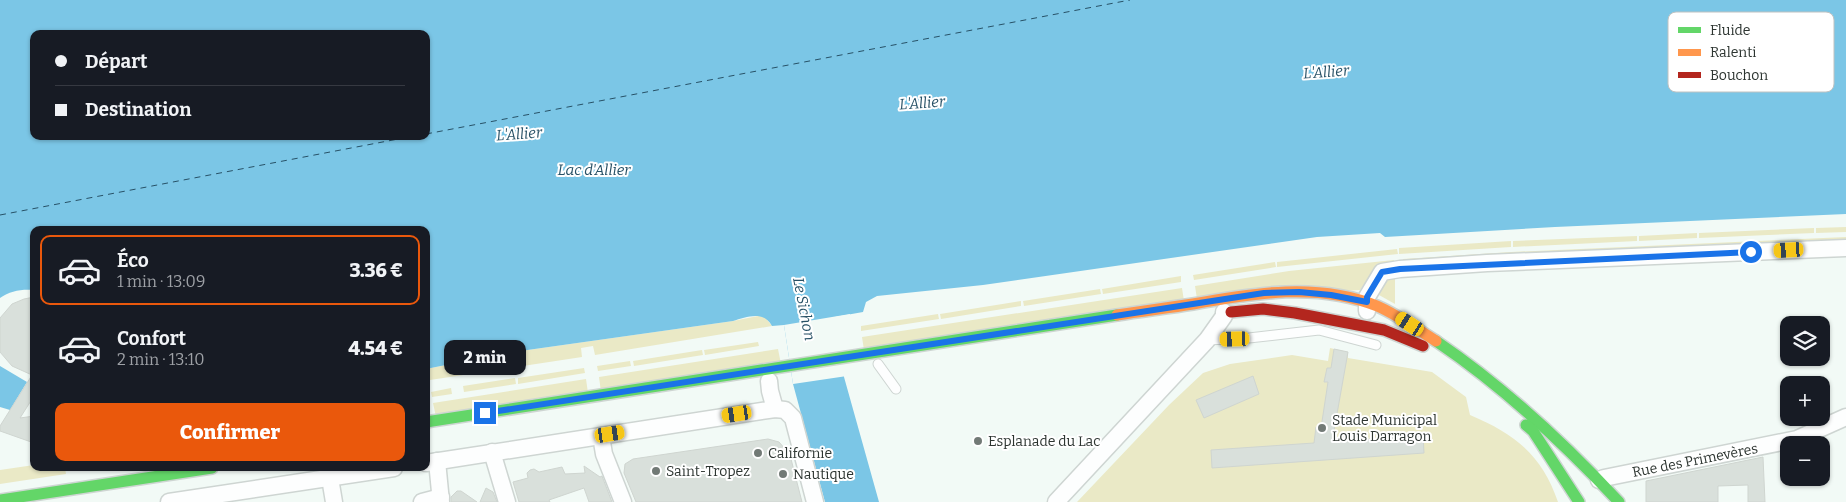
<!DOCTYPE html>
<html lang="fr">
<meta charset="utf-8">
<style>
:root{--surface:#171b24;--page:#20242c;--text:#f1f3f6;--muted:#9ea1a6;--line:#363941;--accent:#ea580c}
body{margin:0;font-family:Bitter,serif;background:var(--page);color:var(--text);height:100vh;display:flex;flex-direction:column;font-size:19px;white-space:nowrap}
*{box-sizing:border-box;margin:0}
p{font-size:16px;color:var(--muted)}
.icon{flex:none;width:28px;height:28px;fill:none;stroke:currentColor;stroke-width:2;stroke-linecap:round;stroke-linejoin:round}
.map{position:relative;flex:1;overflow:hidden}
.details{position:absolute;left:30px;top:226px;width:400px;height:245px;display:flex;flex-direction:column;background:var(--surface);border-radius:10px;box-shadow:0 1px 4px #0004}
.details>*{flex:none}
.guide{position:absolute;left:30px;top:30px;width:400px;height:110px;border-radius:10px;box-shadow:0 1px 4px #0004;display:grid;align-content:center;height:110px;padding:0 25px;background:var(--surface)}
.controls{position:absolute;left:1780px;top:316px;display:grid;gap:10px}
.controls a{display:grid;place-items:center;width:50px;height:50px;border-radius:10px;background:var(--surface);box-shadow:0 1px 4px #0004;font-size:25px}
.end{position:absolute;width:22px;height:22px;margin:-11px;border:6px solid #1a73e8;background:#fff;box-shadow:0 0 0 2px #fff}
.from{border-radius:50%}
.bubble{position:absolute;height:35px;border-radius:10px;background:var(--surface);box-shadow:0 1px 4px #0004;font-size:16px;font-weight:800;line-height:35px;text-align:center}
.car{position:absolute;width:15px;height:30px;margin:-15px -8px;border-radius:6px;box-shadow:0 0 4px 1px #0007;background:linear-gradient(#f5c518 24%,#345 0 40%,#f5c518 0 76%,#345 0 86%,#f5c518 0)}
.guide b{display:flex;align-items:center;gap:18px;height:48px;font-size:19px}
.guide b+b{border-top:1px solid var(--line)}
.guide i{width:12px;height:12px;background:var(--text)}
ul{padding:9px 0 0;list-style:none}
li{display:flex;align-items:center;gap:15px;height:70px;margin:0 10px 8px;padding:0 15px;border:2px solid transparent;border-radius:10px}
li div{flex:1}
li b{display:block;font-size:19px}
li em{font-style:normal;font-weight:800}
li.active{border-color:var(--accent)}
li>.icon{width:45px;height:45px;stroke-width:1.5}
.button{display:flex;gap:10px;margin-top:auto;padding:10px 25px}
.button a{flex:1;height:58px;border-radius:10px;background:var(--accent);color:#fff;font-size:20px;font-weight:800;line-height:58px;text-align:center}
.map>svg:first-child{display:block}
.green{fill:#eae9c6}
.water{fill:#7bc6e6;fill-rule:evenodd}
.pier{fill:#f2faf6}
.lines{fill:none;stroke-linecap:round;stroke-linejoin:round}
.ferry{stroke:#275166;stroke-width:1;stroke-dasharray:6 5;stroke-linecap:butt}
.building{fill:#d9e0db;stroke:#cfd5d0}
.lane-casing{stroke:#ced5d2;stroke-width:11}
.street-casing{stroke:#ced5d2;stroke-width:19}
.fast-casing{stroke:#ced5d2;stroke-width:14}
.slow-casing{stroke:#ced5d2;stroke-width:14}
.jam-casing{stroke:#ced5d2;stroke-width:14}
.lane{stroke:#fdfefe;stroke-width:9}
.street{stroke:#fdfefe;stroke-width:16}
.fast{stroke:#63d668;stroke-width:11}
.slow{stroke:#ff974d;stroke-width:11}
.jam{stroke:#b3261e;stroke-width:11}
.route{stroke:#1a73e8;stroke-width:6}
.poi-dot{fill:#727a76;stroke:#fff;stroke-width:2}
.labels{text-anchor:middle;stroke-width:4;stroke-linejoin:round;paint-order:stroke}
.poi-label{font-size:14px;fill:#2d3531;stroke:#fff;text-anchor:start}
.street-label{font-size:14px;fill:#2d3531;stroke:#fff}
.water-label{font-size:15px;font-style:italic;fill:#275166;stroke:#fff}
.key{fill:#fff;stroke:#c0c2c1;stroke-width:1}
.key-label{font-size:14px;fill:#2d3531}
</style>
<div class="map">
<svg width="1846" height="502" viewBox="0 0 1846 502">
<rect width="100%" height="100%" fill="#f2faf6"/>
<g class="green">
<polygon points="1846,227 1846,232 1816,233 1816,228"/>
<polygon points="1814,228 1814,233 1699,238 1699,233"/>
<polygon points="1697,233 1697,238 1639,241 1639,236"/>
<polygon points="1637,236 1637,241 1513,247 1513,241"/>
<polygon points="1846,237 1846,242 1404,264 1403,259 1511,252"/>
<polygon points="1511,241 1511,247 1399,254 1399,248"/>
<polygon points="1397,249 1398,254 1277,267 1277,262"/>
<polygon points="1394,260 1395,264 1375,270 1360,290 1197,299 1195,286 1289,271"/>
<polygon points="1275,262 1276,267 1194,280 1193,275"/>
<polygon points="1395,273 1395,304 1379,295 1388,277"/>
<polygon points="1181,276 1181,282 1103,294 1102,289"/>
<polygon points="1182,288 1184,301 864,350 862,337"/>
<polygon points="1100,289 1101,294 1024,306 1023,301"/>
<polygon points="1021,301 1021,306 941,319 940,314"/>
<polygon points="938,314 939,319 861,331 861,326"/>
<polygon points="758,316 765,317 772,326 595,355 593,346 581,348 582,357 430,380 428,371 426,371 426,369 500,354 733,321"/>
<polygon points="758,342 759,346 705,355 704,350"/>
<path d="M 1330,348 L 1348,352 L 1348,358 L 1432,372 L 1466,397 L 1470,415 C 1515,434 1542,455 1558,502 L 1077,502 L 1169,405 L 1203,373 L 1230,364 L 1292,355 L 1328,361 Z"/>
<polygon points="778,349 781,364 601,392 599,377"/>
<polygon points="702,350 703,355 634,366 633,361"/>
<polygon points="630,361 631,366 598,371 597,366"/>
<polygon points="584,368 585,373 518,384 518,378"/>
<polygon points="515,378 516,384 464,392 463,386"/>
<polygon points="586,379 588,393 436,417 433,403"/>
<polygon points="451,388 452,394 432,397 431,392"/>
<polygon points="34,465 34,468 65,468 66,474 0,484 0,470"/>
</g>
<g class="water">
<path d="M 0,0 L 1846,0 L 1846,214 L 1555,227 L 1385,237 L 1380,233 L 1317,237 L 983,285 L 877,296 L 866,302 L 863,312 L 835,317 L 844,377 L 879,502 L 825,502 L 793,384 L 784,325 L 772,326 C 764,310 746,317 733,321 L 500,354 L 426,369 L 426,230 L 34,230 L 34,290 C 21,289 10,291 0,298 ZM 34,34 L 426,34 L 426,136 L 34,136 Z"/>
<polygon points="0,366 27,382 10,410 0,407"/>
</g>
<polygon class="pier" points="850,314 850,317 838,319 847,376 793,384 784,325"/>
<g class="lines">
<g class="ferry">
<polyline points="426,134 1130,0"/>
<polyline points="0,215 414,136"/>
</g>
</g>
<g class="building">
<polygon points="34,297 34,396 20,418 34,416 34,443 0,431 0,426 32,375 12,366 0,352 0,318 12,304 24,299"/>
<polygon points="1334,349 1348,352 1332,442 1423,435 1424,453 1212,468 1211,450 1314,443 1316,427 1321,428 1328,382 1324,382 1327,368 1331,368"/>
<polygon points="1253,376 1259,394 1204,418 1196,400"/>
<polygon points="768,439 779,442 786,450 791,459 802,502 636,502 624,473 625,464 633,459"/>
<polygon points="1763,457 1765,502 1748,502 1748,485 1718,486 1718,502 1646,502 1646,481"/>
<polygon points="584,466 600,477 602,476 612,502 589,502 584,488 549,500 550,502 519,502 513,482 528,478 527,473 530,470 534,469 539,472 562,467 565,474 585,473"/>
<polygon points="486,488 493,492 497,502 480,502"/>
<polygon points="457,491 461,491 477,502 451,502 451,497"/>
</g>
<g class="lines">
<g class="lane-casing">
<g id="lane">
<polyline points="1207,340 1249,338 1319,330 1376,345"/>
<polyline points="878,364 896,389"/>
</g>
</g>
<g class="street-casing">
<g id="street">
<polyline points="1367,311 1367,297 1382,272 1400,269 1487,263 1846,248"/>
<polyline points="769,381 770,391 775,409"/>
<polyline points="601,436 604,454 623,502"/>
<polyline points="492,452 507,502"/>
<polyline points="437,461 441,502"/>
<polyline points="426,463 775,409 785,410 793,418 815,502"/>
<polyline points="330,478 334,502"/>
<polyline points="1599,480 1604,478 1797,439 1846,417"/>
<polyline points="169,502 394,468"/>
<polyline points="422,502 441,497"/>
<polyline points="1056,502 1207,340 1224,316 1224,312"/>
</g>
</g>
<g class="fast-casing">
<g id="fast">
<path d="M 1436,341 C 1504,387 1563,442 1619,502"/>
<polyline points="426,422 1117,315"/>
<polyline points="1526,425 1533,431 1579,502"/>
<polyline points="0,500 212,468"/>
</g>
</g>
<g class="slow-casing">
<path id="slow" d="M 1117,315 C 1142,311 1168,308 1193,304 C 1254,293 1318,282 1377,306 C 1398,315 1417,329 1436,341"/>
</g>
<g class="jam-casing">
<polyline id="jam" points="1231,312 1263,309 1295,313 1384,330 1423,346"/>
</g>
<use href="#lane" class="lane"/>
<use href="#street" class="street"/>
<use href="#fast" class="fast"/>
<use href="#slow" class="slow"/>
<use href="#jam" class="jam"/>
</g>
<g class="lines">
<polyline class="route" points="485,413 1264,293 1299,292 1331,295 1367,302 1367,297 1382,272 1400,269 1751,252"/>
</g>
<g class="poi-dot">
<circle cx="1322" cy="428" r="5"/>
<circle cx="978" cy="441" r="5"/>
<circle cx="758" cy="453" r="5"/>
<circle cx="656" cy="471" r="5"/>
<circle cx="783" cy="474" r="5"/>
</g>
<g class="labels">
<g class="poi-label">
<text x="1332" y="425">Stade Municipal<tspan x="1332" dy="16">Louis Darragon</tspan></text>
<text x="988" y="446">Esplanade du Lac</text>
<text x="768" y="458">Californie</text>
<text x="666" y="476">Saint-Tropez</text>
<text x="793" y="479">Nautique</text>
</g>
<g class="street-label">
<text transform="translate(1695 460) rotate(-11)" y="5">Rue des Primevères</text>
</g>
<g class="water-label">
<text transform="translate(1326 72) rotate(-4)" y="5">L'Allier</text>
<text transform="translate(922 103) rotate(-4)" y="5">L'Allier</text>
<text transform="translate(519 134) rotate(-4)" y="5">L'Allier</text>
<text x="594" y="175">Lac d'Allier</text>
<text transform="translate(804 309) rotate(79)" y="5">Le Sichon</text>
</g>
</g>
<rect x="1668" y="12" width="166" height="80" rx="8" class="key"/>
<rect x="1678" y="27" width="23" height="6" fill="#63d668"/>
<rect x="1678" y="49" width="23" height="7" fill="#ff974d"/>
<rect x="1678" y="72" width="23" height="6" fill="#b3261e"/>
<g class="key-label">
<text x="1710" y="35">Fluide</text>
<text x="1710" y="57">Ralenti</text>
<text x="1710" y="80">Bouchon</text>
</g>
</svg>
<div class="controls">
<a><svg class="icon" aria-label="layers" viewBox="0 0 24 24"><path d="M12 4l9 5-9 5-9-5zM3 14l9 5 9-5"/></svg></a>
<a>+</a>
<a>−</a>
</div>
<i class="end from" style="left:1751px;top:252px"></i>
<i class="end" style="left:485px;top:413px"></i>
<div class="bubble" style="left:444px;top:340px;width:82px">2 min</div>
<i class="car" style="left:1789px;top:250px;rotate:267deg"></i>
<i class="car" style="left:1410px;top:324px;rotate:303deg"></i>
<i class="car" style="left:1235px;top:339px;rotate:268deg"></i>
<i class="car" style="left:737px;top:414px;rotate:261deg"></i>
<i class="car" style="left:610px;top:434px;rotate:81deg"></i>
<div class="guide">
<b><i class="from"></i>Départ</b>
<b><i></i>Destination</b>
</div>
<section class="details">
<ul>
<li class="active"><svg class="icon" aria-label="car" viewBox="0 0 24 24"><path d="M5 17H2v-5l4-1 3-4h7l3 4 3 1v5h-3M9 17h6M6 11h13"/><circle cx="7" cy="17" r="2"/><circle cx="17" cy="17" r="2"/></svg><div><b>Éco</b><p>1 min · 13:09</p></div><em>3.36 €</em></li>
<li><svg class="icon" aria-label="car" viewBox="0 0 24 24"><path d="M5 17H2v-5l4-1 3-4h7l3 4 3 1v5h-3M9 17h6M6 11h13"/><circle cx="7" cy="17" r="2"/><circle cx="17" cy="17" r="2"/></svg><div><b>Confort</b><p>2 min · 13:10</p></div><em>4.54 €</em></li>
</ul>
<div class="button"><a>Confirmer</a></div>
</section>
</div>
